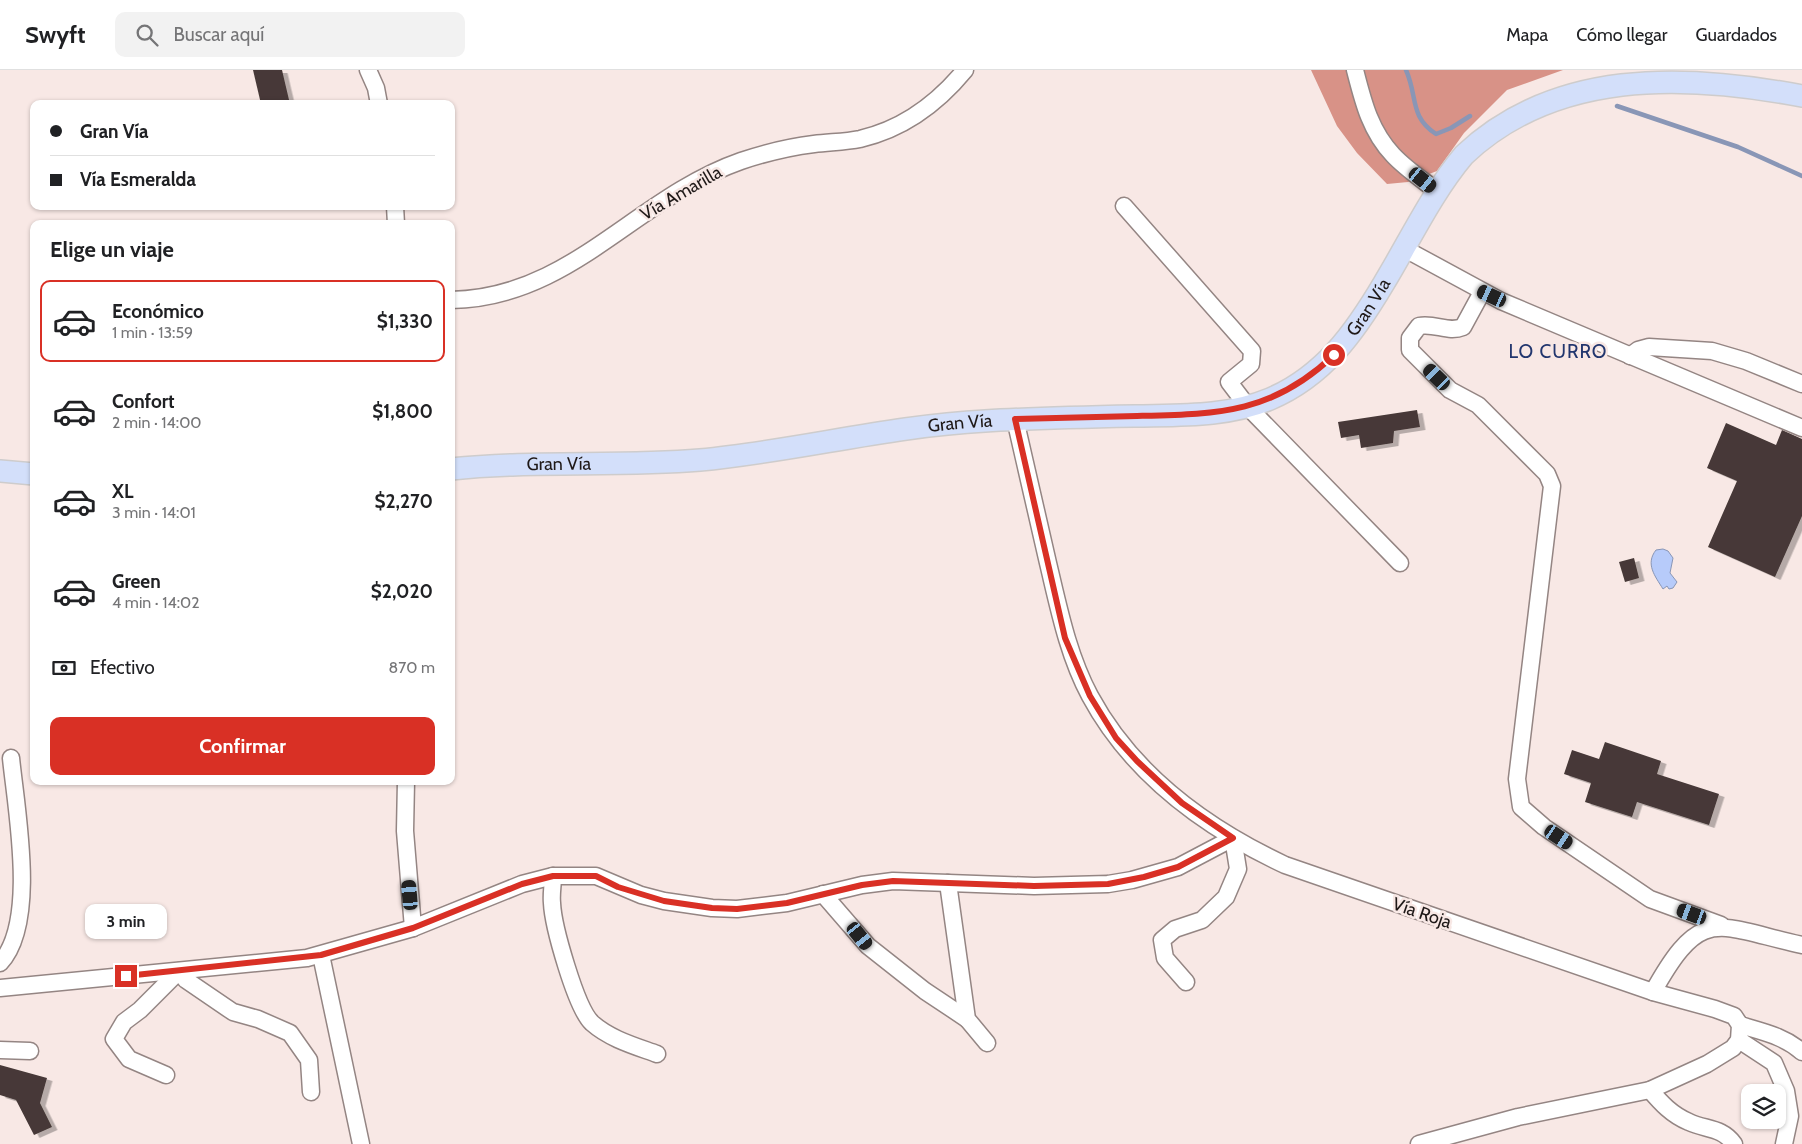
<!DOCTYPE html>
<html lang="es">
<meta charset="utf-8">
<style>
:root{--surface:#fff;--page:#f2f2f2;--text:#202124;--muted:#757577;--line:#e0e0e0;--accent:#d93025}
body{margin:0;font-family:Cabin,sans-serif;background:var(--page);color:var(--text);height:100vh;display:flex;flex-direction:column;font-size:19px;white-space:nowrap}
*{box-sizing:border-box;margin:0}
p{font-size:16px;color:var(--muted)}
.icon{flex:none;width:28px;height:28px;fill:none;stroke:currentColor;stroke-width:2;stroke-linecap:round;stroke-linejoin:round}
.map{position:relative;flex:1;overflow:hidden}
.details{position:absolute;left:30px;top:150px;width:425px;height:565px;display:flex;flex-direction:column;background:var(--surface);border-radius:10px;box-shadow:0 1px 4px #0004}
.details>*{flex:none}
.hud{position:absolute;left:30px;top:30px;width:425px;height:110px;border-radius:10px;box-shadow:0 1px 4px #0004;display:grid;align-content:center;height:110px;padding:0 20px;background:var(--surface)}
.buttons{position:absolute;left:1741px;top:1014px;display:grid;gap:10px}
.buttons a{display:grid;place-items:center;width:45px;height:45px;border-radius:10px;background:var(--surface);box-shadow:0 1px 4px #0004;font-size:25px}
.end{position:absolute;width:22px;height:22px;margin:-11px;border:6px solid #d93025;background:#fff;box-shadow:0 0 0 2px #fff}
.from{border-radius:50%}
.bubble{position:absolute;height:35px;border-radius:10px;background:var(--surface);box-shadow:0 1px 4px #0004;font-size:16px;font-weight:700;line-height:35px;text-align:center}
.car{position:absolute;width:15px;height:30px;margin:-15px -8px;border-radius:6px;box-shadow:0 0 4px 1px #0007;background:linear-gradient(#222 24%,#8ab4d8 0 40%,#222 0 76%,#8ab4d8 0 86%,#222 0)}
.hud b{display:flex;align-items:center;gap:18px;height:48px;font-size:19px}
.hud b+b{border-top:1px solid var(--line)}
.hud i{width:12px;height:12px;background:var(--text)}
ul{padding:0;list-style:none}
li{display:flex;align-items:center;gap:15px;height:82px;margin:0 10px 8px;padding:0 10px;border:2px solid transparent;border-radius:10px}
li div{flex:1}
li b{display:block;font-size:19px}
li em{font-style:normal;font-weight:700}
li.selected{border-color:var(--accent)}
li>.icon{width:45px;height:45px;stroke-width:1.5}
h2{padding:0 20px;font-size:22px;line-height:60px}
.pay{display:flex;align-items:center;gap:12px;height:55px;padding:0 20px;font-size:19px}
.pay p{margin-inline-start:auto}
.cta{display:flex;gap:10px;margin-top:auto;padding:10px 20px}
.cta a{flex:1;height:58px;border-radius:10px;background:var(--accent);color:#fff;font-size:20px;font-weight:700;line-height:58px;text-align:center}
header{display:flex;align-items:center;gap:30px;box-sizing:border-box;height:70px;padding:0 25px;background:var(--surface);border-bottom:1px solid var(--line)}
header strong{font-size:24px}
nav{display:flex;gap:28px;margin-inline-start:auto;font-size:18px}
.search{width:350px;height:45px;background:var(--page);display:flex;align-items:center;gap:12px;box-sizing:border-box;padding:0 18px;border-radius:10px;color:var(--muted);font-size:19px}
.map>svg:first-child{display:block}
.forest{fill:#d89287}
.water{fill:#b7cbfa;stroke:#8996b6}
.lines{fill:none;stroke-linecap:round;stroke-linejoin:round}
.stream{stroke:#8996b6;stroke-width:4.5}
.building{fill:#463937;filter:url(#shadow)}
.minor-casing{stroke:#948583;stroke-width:19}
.major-casing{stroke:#cecccc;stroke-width:24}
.minor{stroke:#fff;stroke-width:16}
.major{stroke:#d3dffa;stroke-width:21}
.route{stroke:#d93025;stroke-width:6}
.labels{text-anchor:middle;stroke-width:5;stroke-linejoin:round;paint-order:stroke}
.street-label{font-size:18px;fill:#1f1918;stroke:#f8e8e5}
.neighbourhood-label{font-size:19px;letter-spacing:1px;fill:#22366e;stroke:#f8e8e5}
</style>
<header>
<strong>Swyft</strong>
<div class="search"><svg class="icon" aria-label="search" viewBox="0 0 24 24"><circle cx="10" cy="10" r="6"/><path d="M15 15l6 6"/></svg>Buscar aquí</div>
<nav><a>Mapa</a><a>Cómo llegar</a><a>Guardados</a></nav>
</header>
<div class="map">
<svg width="1802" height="1074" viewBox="0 0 1802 1074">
<defs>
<filter id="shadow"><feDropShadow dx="5.5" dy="3" stdDeviation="0" flood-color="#0004"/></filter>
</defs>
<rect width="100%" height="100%" fill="#f8e8e5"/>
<polygon class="forest" points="1311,0 1563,0 1507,20 1464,63 1437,101 1408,112 1387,114 1357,83 1337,56"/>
<path class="water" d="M 1663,479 L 1668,481 L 1673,488 L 1670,503 L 1677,512 L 1673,518 L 1669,519 L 1667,516 L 1663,519 C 1655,506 1645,494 1656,480 Z"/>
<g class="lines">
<g class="stream">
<path d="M 1406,0 C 1418,27 1409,46 1436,64 L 1451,58 L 1470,46"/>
<polyline points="1617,36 1738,77 1802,106"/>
</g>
</g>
<g class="building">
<polygon points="253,0 282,0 290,34 261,34"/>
<polygon points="1417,340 1420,357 1394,361 1393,373 1361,378 1359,365 1341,368 1338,352"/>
<polygon points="1726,353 1776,375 1782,360 1802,369 1802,446 1775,507 1708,477 1737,411 1707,398"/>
<polygon points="1634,488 1639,508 1625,512 1619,492"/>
<polygon points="1605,672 1661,691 1657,704 1719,724 1709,755 1637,732 1632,747 1585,732 1591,713 1564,704 1572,680 1599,689"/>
<polygon points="0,995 47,1008 40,1033 52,1057 34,1065 16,1030 0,1025"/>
</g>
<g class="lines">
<g class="minor-casing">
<g id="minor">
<polyline points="368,0 376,18 379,34"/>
<path d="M 1355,0 C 1363,31 1370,61 1393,85 C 1406,99 1423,110 1438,122"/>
<polyline points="395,136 396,154"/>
<polyline points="1124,136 1252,281 1251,294 1229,312 1248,337 1400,493"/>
<polyline points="1405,179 1501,231 1802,358"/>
<path d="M 1482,222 L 1463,257 C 1448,263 1436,253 1419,256 L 1410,268 L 1410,280 L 1450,320 L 1478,335 L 1547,404 L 1552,416 L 1517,709 L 1521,737 L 1544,757 L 1650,829 L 1721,855"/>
<path d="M 451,230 C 571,228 635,128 741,91 C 765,83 789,77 814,74 C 830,72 845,72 860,69 C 903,59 937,34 965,0"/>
<polyline points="1630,286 1638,280 1649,277 1712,281 1746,291 1802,314"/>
<path d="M 1015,349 C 1026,397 1037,445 1048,493 C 1059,539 1068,585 1090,626 C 1132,704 1206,758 1285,795 L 1653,922 L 1715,939 L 1734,946 L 1740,955 L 1739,970 L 1733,978 L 1707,994 L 1650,1020 L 1518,1047 L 1419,1074"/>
<polyline points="406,711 405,761 413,858"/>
<path d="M 553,806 C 553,815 551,824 552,833 C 553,856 576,938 592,953 C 610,969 635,976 657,984"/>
<polyline points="948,813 967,949 987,973"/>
<polyline points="823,824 868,876 925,921 967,949"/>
<polyline points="321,885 361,1074"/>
<path d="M 0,893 C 38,853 16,739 11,688"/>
<polyline points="0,918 307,888 413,858 522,814 553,806 596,806 641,825 664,831 712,838 737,839 787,833 862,815 893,811 1034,816 1108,814 1132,810 1178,797 1233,768 1238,799 1226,827 1202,850 1175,859 1162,870 1165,888 1186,912"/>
<path d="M 1653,922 C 1702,834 1716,856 1802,875"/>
<path d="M 1740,955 C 1763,962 1784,966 1802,982"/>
<polyline points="1739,970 1774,993 1786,1021 1790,1046 1784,1074"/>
<polyline points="0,980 30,981"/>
<polyline points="166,1005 129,989 114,969 124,952 140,940 179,901 186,910 233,942 258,949 290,963 309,990 311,1022"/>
<path d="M 1650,1020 C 1661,1033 1672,1045 1689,1052 C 1706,1060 1722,1057 1734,1074"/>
</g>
</g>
<g class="major-casing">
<g id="major">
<path id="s1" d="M 451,399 C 534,390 617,397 700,390 C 796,381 889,356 985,351 C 1035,348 1086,347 1136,346 C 1181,345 1227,347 1270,329 C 1324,306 1355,262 1384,213 C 1410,170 1432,123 1464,85 C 1554,0 1682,3 1802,26"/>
<polyline points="0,401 34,404"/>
</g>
</g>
<use href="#minor" class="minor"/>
<use href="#major" class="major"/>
</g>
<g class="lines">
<path class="route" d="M 126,906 L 321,885 L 413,858 L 522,814 L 553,806 L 596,806 L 618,817 L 664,831 L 712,838 L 737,839 L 787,833 L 862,815 L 893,811 L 1034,816 L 1108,814 L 1144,807 L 1178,797 L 1233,768 L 1182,733 L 1137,691 L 1116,668 L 1090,626 L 1065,568 L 1015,349 C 1056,348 1096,347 1137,346 C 1218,344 1272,344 1334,285"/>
</g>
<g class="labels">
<g class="street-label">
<text transform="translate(681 123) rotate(-30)" y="6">Vía Amarilla</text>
<text dy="6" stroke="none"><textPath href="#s1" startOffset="961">Gran Vía</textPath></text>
<text dy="6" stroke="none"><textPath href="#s1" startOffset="512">Gran Vía</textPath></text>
<text dy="6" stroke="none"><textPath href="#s1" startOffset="108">Gran Vía</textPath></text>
<text transform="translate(1422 843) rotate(19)" y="6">Vía Roja</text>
</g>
<g class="neighbourhood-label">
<text x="1558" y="288">LO CURRO</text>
</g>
</g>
</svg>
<div class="buttons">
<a><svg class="icon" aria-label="layers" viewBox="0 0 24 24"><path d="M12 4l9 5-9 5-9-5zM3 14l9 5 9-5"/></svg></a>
</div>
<i class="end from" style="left:1334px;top:285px"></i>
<i class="end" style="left:126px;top:906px"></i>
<div class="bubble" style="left:85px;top:834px;width:82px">3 min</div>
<i class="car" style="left:1423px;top:110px;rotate:129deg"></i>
<i class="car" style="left:1492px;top:226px;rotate:295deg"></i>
<i class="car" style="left:1437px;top:307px;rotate:314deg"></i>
<i class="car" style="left:1559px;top:767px;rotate:124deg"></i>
<i class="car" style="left:410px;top:825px;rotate:355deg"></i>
<i class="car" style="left:1692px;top:844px;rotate:290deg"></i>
<i class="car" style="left:860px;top:866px;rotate:141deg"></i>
<div class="hud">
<b><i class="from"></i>Gran Vía</b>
<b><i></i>Vía Esmeralda</b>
</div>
<section class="details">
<h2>Elige un viaje</h2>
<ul>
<li class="selected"><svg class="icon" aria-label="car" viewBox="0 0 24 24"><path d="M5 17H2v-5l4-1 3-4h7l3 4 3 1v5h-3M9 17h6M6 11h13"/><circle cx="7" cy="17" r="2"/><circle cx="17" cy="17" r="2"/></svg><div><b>Económico</b><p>1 min · 13:59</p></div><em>$1,330</em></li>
<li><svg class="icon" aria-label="car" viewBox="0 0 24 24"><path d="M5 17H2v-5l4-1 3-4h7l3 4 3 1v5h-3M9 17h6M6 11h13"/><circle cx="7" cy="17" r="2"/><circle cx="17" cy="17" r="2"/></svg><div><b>Confort</b><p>2 min · 14:00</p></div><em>$1,800</em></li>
<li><svg class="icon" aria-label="car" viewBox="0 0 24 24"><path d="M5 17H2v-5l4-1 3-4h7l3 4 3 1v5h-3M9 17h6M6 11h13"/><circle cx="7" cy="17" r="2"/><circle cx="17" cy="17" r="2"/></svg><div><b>XL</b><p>3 min · 14:01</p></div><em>$2,270</em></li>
<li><svg class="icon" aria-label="car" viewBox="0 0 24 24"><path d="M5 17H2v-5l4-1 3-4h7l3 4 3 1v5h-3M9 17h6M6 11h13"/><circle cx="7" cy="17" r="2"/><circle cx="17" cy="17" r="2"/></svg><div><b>Green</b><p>4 min · 14:02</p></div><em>$2,020</em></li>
</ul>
<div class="pay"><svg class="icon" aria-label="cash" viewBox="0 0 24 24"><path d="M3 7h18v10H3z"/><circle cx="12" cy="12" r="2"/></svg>Efectivo<p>870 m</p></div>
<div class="cta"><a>Confirmar</a></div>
</section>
</div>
